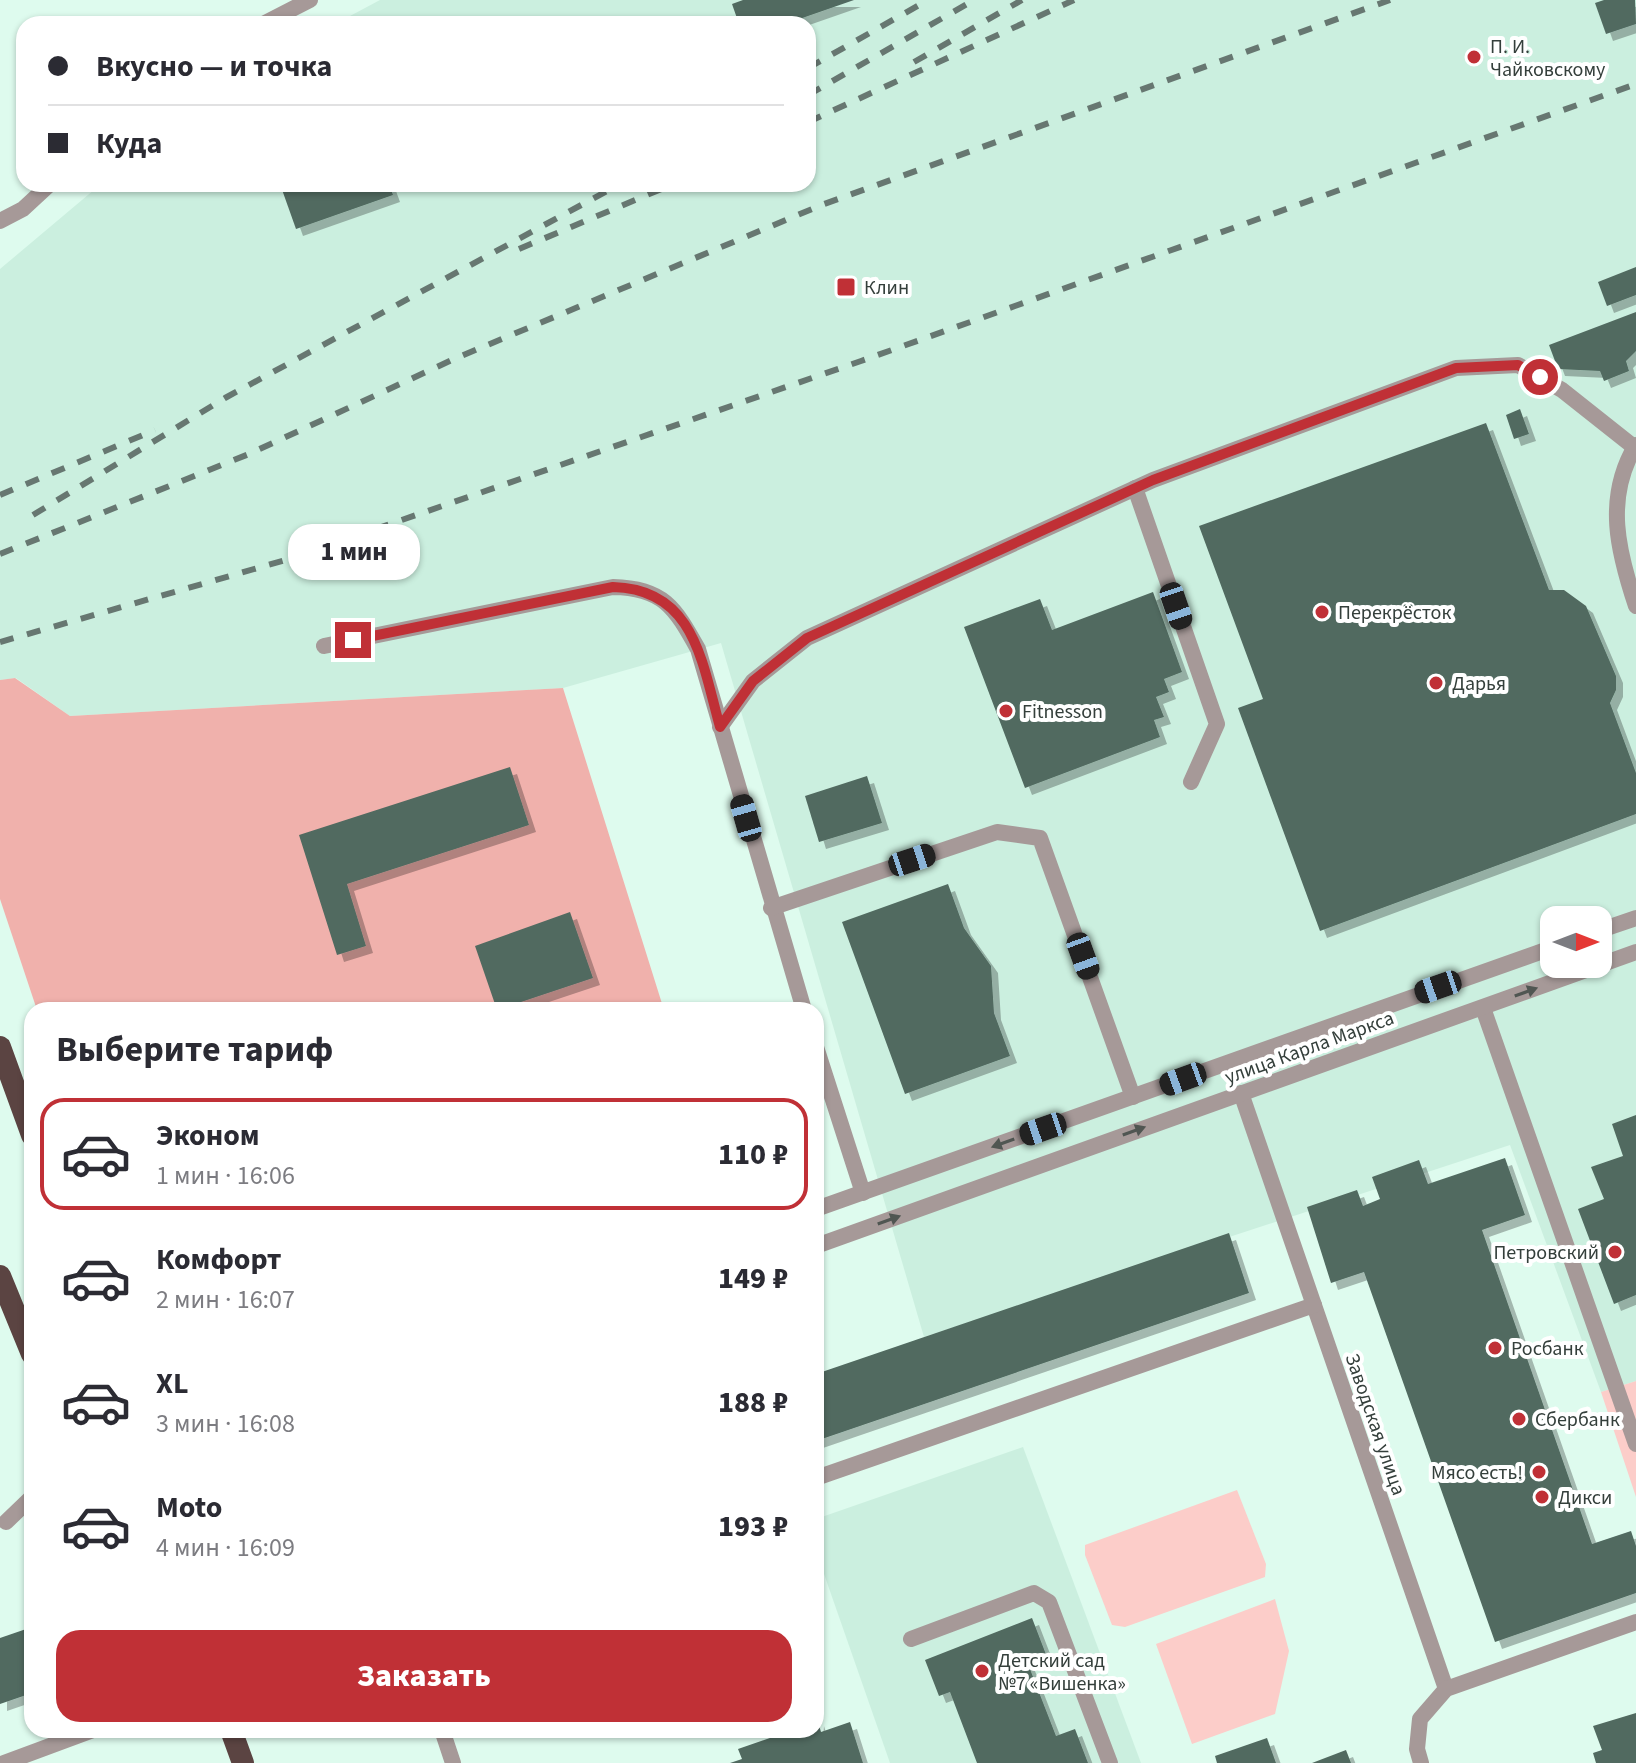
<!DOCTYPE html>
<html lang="ru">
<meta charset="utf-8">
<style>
:root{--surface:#fff;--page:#f2f2f3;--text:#2b2b33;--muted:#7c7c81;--line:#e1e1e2;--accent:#c03036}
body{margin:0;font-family:"Source Sans 3",sans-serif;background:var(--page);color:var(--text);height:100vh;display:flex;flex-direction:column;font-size:30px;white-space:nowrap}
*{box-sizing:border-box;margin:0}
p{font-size:26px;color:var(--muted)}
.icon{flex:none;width:44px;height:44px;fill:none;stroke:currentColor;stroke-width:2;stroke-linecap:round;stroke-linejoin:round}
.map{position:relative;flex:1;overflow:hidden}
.sheet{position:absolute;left:24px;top:1002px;width:800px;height:736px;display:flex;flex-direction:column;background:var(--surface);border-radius:24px;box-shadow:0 2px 6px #0004}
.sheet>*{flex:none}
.hud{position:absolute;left:16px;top:16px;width:800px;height:176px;border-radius:24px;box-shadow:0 2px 6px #0004;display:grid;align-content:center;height:176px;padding:0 32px;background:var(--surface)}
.needle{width:52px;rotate:90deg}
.tools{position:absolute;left:1540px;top:906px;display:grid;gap:16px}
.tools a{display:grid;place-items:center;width:72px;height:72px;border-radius:16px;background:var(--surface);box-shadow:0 2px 6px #0004;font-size:40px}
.end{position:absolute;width:36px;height:36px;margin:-18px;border:10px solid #c03036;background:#fff;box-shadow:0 0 0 4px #fff}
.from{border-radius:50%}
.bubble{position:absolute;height:56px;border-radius:24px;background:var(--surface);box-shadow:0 2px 6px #0004;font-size:26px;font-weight:800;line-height:56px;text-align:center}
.car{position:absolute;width:24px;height:48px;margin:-24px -12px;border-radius:10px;box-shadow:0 0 6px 2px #0007;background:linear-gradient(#222 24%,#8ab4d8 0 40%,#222 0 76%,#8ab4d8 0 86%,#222 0)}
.hud b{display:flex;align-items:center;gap:28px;height:76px;font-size:30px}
.hud b+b{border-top:2px solid var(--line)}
.hud i{width:20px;height:20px;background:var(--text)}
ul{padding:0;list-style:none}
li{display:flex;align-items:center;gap:24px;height:112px;margin:0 16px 12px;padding:0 16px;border:4px solid transparent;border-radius:24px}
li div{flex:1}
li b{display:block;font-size:30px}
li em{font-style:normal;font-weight:800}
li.on{border-color:var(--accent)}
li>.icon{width:72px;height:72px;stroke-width:1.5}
h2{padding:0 32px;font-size:36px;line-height:96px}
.button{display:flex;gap:16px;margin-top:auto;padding:16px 32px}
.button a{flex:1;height:92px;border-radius:24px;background:var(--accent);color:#fff;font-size:32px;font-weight:800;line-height:92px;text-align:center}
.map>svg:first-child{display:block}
.built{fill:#cbefdf;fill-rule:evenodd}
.green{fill:#fccdc9}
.forest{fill:#f0b1ac}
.building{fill:#516a60;filter:url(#shadow)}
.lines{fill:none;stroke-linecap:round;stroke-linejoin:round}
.service{stroke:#a69998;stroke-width:16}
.minor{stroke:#a69998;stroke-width:16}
.tertiary{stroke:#a69998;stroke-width:16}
.trunk{stroke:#5b4442;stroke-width:22}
.rail{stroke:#677771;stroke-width:6;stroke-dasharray:14 14;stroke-linecap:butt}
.oneway{fill:#505652}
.route{stroke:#c03036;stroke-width:10}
.poi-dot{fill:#c03036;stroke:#fff;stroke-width:3}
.labels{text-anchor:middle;stroke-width:8;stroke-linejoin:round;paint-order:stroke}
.poi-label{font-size:20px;fill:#343f3b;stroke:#fff;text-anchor:start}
.street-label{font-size:20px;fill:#343f3b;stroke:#fff}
</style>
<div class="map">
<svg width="1636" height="1763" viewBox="0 0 1636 1763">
<defs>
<filter id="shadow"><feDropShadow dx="7" dy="7" stdDeviation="0" flood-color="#0004"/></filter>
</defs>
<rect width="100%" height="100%" fill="#defbee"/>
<g class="built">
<path d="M 380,0 L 1636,0 L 1636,1381 L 1601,1392 L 1510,1145 L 924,1337 L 721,643 L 563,688 L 70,716 L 16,678 L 0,680 L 0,269 L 101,184 L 808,184 L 808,24 L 335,24 ZM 1554,920 L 1598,920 L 1598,964 L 1554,964 Z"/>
<polygon points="1023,1447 1141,1763 890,1763 816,1551 816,1519"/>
</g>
<g class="green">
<polygon points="1636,1381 1636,1497 1601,1392"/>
<polygon points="1237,1490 1266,1564 1265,1577 1125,1627 1112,1625 1085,1555 1085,1545"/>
<polygon points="1275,1599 1289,1651 1275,1714 1192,1744 1156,1644"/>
</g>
<polygon class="forest" points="15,678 70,716 563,688 664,1010 37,1010 0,899 0,680"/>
<g class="building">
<polygon points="743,0 854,0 785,24 739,24 732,4"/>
<polygon points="1604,0 1635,0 1636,24 1606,34 1595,3"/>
<polygon points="280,184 389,184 393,195 296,229"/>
<polygon points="1636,267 1636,295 1607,306 1598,282"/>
<polygon points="1636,312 1636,351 1626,361 1629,371 1604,381 1600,371 1558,369 1549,345"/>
<polygon points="1520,409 1529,434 1514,439 1506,415"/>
<polygon points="1486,423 1549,590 1564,590 1586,606 1616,676 1616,690 1610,703 1636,773 1636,814 1320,931 1238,708 1263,699 1199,526"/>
<polygon points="1153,592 1182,672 1164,679 1169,692 1156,697 1164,717 1154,720 1160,737 1025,788 964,627 1040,599 1052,630"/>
<polygon points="510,767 529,825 347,884 366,946 337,955 299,835"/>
<polygon points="867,776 882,823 819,842 805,796"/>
<polygon points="948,884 964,928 991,966 994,1013 1010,1056 905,1094 842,922"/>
<polygon points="570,912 593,978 497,1010 475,946"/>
<polygon points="1636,1115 1636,1295 1614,1304 1578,1209 1604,1199 1591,1167 1623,1156 1612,1124"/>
<polygon points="1505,1158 1525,1215 1482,1230 1592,1544 1631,1531 1636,1546 1636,1593 1495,1642 1364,1272 1331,1283 1307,1207 1357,1190 1363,1206 1380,1199 1372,1177 1419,1160 1428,1184"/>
<polygon points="1229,1233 1249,1293 816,1441 816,1374"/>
<polygon points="1032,1618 1047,1657 1028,1664 1056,1736 1075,1729 1088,1763 977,1763 950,1692 939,1696 925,1660"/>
<polygon points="32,1627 32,1693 0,1704 0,1638"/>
<polygon points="1636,1713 1636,1763 1596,1763 1593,1753 1602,1750 1593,1726"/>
<polygon points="817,1719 821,1732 850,1722 863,1763 730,1763 742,1759 738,1749 793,1730 816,1730"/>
<polygon points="1267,1738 1276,1763 1217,1763 1215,1756"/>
<polygon points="1346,1750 1351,1763 1312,1763"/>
</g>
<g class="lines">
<g class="service">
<path d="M 1636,445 C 1604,498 1618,552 1636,606"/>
<polyline points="1135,488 1217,724 1191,782"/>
<path d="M 324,646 L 613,587 C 664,588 675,608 698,649 L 804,1010"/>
<polyline points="720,727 753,681 807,638 1153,480 1456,368 1518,365 1562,390 1634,447"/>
<polyline points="771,908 997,832 1040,838 1133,1097"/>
<polyline points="1483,1008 1636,1444"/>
<polyline points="816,1047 863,1193"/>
<polyline points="1241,1093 1446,1689"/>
<polyline points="816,1478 1314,1305"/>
<polyline points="911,1639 1034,1593 1049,1602 1110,1763"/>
<polyline points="442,1730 453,1763"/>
<polyline points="4,1763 93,1730"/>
<polyline points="1421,1763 1417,1749 1420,1719 1446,1689 1636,1622"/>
</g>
<g class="minor">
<polyline points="263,24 310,0"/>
<polyline points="0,221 23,209 50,184"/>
</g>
<g class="tertiary">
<polyline points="1598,931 1636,918"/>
<polyline points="816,1209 1554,947"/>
<polyline points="816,1246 1636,952"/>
<polyline points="6,1522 32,1497"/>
</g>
<g class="trunk">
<polyline points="0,1047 32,1135"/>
<polyline points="0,1276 32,1354"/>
<polyline points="231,1730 243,1763"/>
</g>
<g class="rail">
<polyline points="914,62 1022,0"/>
<polyline points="808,68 928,0"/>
<polyline points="808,95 974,0"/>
<polyline points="808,122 1074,0"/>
<polyline points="519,249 673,184"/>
<polyline points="0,495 155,430"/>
<polyline points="33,515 225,398 620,184"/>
<polyline points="0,554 249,454 454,359 824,204 1390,0"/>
<polyline points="0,642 289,559 861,361 1636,84"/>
</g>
</g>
<defs><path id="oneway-solid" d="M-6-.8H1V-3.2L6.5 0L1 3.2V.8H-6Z" transform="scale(2)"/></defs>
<g class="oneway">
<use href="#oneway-solid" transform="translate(1526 992) rotate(-20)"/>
<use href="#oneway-solid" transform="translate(1134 1131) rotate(-20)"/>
<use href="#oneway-solid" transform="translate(1003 1143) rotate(160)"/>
<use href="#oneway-solid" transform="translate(889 1220) rotate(-20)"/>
</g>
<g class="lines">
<path class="route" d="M 353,640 L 613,587 C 695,589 702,663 720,727 L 753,681 L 807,638 L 1153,480 L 1456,368 L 1518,365 L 1540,377"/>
</g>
<g class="poi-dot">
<circle cx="1474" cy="57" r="8"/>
<rect x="836" y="277" width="20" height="20" rx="4"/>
<circle cx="1322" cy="612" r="8"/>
<circle cx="1436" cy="683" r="8"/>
<circle cx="1006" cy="711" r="8"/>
<circle cx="1615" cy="1252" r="8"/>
<circle cx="1495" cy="1348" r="8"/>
<circle cx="1519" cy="1419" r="8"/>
<circle cx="1539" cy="1472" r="8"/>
<circle cx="1542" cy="1497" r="8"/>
<circle cx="982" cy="1671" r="8"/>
</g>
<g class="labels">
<g class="poi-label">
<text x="1490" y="53">П. И.<tspan x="1490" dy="23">Чайковскому</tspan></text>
<text x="864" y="294">Клин</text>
<text x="1338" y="619">Перекрёсток</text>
<text x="1452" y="690">Дарья</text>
<text x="1022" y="718">Fitnesson</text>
<text x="1599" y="1259" text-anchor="end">Петровский</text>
<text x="1511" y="1355">Росбанк</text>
<text x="1535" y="1426">Сбербанк</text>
<text x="1523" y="1479" text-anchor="end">Мясо есть!</text>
<text x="1558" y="1504">Дикси</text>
<text x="998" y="1667">Детский сад<tspan x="998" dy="23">№7 «Вишенка»</tspan></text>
</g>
<g class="street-label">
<text transform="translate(1309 1047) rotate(-20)" y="7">улица Карла Маркса</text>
<text transform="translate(1376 1424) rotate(71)" y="7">Заводская улица</text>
</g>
</g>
</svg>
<div class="tools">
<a><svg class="needle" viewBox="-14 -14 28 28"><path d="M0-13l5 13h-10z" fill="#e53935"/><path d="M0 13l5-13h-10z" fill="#7c7c81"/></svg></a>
</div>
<i class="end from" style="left:1540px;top:377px"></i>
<i class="end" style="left:353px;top:640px"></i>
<div class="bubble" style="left:288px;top:524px;width:132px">1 мин</div>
<i class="car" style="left:1176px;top:606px;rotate:161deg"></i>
<i class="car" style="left:746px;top:818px;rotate:344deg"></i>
<i class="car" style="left:912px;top:860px;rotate:72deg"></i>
<i class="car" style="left:1083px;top:956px;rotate:160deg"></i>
<i class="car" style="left:1438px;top:987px;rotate:251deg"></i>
<i class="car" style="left:1183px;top:1079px;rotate:250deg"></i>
<i class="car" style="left:1043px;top:1129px;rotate:251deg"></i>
<div class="hud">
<b><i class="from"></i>Вкусно — и точка</b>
<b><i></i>Куда</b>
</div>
<section class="sheet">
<h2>Выберите тариф</h2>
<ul>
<li class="on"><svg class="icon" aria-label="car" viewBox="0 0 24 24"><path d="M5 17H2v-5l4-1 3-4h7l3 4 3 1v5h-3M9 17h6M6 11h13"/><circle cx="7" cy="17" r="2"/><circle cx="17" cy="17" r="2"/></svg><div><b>Эконом</b><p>1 мин · 16:06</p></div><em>110 ₽</em></li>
<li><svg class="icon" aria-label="car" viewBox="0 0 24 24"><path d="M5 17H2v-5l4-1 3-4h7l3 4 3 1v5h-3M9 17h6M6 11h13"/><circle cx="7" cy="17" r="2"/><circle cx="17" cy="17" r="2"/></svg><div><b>Комфорт</b><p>2 мин · 16:07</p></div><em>149 ₽</em></li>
<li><svg class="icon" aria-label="car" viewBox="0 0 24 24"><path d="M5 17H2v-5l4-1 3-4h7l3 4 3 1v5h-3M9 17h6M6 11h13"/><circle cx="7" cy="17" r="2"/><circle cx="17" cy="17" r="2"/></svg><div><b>XL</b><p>3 мин · 16:08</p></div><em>188 ₽</em></li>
<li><svg class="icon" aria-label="car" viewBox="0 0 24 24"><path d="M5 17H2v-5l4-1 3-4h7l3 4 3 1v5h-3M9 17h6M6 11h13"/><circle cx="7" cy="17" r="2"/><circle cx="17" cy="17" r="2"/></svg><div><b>Moto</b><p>4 мин · 16:09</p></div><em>193 ₽</em></li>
</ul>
<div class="button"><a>Заказать</a></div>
</section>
</div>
